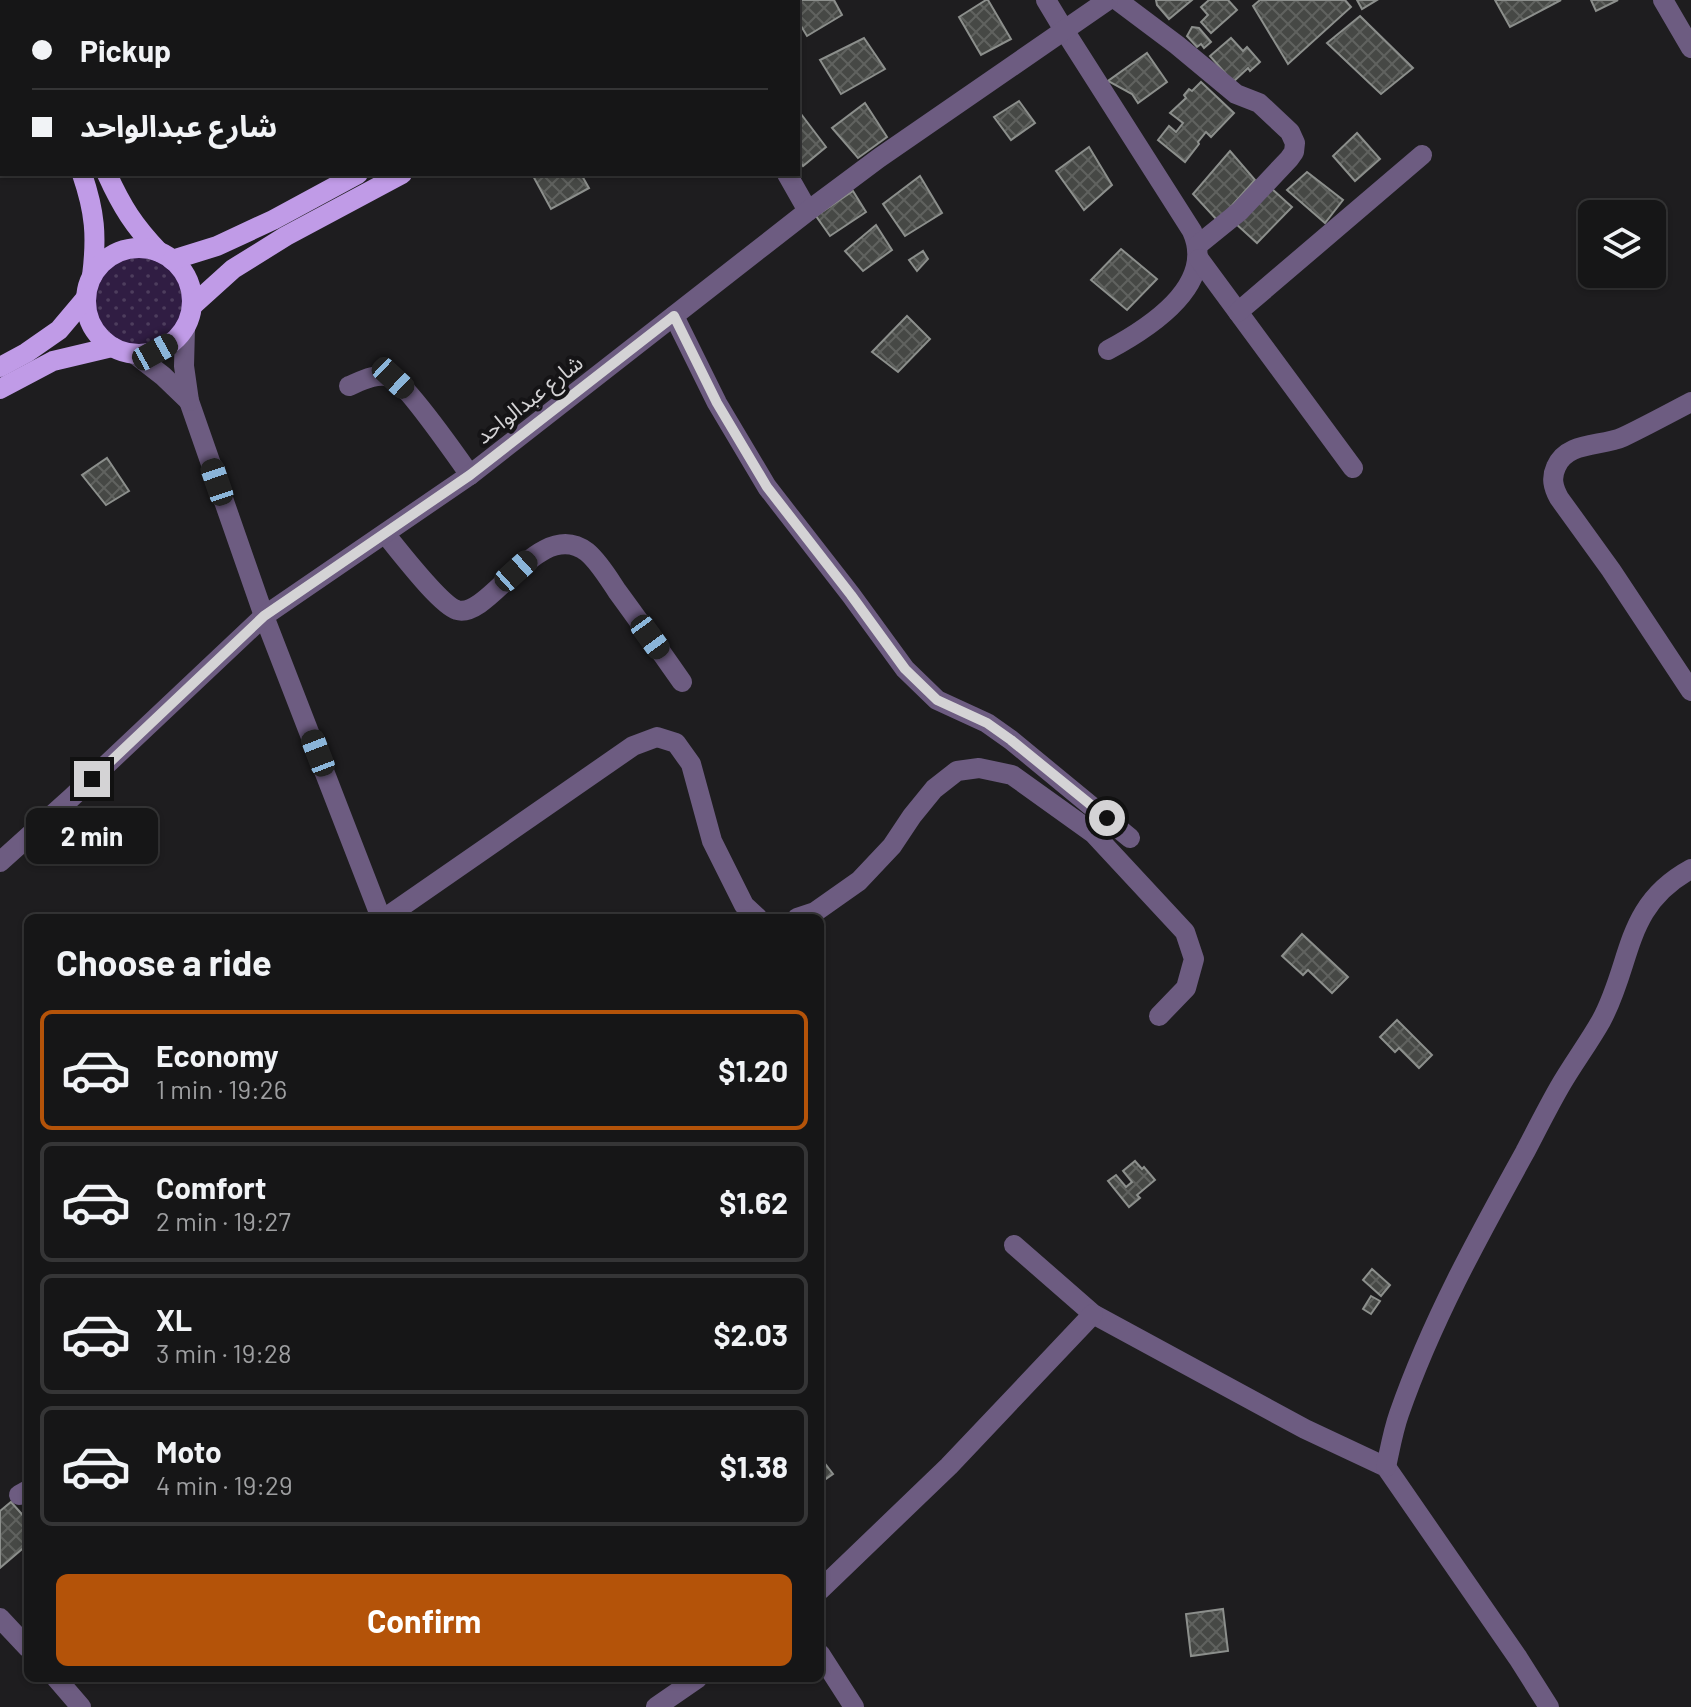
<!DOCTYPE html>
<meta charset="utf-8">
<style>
:root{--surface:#161617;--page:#1f1f20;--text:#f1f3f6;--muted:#9e9fa1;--line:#353536;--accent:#b45309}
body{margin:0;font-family:Barlow,"Noto Sans Arabic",sans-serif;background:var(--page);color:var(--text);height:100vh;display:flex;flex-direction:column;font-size:30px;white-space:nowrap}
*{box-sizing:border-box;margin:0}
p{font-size:26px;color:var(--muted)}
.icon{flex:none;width:44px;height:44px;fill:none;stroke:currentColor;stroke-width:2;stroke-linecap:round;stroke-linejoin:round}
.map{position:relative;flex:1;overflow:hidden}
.panel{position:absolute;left:24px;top:914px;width:800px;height:768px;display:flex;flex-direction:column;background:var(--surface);border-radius:12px;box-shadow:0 2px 6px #0004,0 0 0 2px var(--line)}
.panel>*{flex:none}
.top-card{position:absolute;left:0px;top:0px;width:800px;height:176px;box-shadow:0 2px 6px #0004,0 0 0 2px var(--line);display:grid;align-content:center;height:176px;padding:0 32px;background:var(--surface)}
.controls{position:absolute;left:1578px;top:200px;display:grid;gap:16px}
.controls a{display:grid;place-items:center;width:88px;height:88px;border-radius:12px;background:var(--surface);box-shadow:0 2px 6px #0004,0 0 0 2px var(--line);font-size:40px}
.end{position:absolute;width:36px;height:36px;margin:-18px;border:10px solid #d4d3d5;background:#111;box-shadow:0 0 0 4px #111}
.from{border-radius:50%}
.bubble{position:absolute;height:56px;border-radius:12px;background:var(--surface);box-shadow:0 2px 6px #0004,0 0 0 2px var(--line);font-size:26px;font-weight:700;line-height:56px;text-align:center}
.car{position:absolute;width:24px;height:48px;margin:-24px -12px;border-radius:10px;box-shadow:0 0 6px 2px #0007;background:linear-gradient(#222 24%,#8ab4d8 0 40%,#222 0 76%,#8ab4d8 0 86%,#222 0)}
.top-card b{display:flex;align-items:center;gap:28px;height:76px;font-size:30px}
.top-card b+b{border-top:2px solid var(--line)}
.top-card i{width:20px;height:20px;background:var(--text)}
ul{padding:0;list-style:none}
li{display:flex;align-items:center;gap:24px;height:120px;margin:0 16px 12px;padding:0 16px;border:4px solid var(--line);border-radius:12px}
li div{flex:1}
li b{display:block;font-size:30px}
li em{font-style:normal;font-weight:700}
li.active{border-color:var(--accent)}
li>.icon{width:72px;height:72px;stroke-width:1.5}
h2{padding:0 32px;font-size:36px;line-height:96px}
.button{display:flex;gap:16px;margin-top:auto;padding:16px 32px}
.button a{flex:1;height:92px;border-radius:12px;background:var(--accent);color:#fff;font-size:32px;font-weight:700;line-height:92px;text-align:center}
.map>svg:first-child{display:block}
.grass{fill:url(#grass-dots)}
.building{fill:url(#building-cross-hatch);stroke:#8c8f8c;stroke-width:2}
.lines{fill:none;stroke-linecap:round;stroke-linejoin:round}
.minor{stroke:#6d5c81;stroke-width:20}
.major{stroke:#c09be7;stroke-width:20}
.route{stroke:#d4d3d5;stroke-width:10}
.labels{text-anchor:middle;stroke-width:8;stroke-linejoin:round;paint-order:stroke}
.street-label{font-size:22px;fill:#d4d3d5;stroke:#151416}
</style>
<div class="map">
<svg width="1691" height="1707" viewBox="0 0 1691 1707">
<defs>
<pattern id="grass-dots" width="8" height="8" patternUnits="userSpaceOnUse" patternTransform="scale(2)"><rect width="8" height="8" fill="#301d43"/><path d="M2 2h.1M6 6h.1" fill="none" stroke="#4d3d5d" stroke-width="1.8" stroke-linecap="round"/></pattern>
<pattern id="building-cross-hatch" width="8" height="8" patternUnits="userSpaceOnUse" patternTransform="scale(2)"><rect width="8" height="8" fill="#464845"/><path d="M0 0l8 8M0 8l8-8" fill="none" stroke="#60625f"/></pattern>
</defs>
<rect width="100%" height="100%" fill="#1e1d1f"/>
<circle class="grass" cx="139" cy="301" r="45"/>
<g class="building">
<polygon points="785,0 834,0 842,15 807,36 798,21 798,2 787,2"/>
<polygon points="986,0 988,0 1011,39 981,55 959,17"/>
<polygon points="1156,0 1192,0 1169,19 1157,5"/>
<polygon points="1209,0 1228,0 1237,10 1211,33 1201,22 1208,15 1201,7"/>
<polygon points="1260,0 1345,0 1351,7 1288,64 1253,6"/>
<polygon points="1357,0 1377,0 1362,9"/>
<polygon points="1495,0 1561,0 1510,27"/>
<polygon points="1591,0 1618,0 1596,11"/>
<polygon points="1360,16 1413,68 1381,94 1327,43"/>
<polygon points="1192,27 1199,28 1211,42 1204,48 1201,44 1197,47 1187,36"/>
<polygon points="864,38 885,69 841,94 820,60"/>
<polygon points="1231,38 1243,51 1247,47 1260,62 1250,71 1248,68 1233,82 1210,56"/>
<polygon points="1147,53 1167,82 1138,103 1132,94 1108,81"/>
<polygon points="1201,82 1234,113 1211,137 1206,132 1198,142 1199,144 1185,162 1158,140 1169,126 1176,132 1183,123 1170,113 1186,98 1184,95 1189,89 1192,91"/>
<polygon points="1019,101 1035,123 1011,140 994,117"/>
<polygon points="865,103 887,137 858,158 832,128"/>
<polygon points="801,114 826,147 803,166 798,160 798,116"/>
<polygon points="1357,133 1380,159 1355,181 1333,156"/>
<polygon points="1089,147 1112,185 1084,210 1056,171"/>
<polygon points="1230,151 1255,180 1218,221 1193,194"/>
<polygon points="1307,172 1343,200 1325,223 1287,190"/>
<polygon points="532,174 581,174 589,188 551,209"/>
<polygon points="920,176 942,213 905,236 883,204"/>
<polygon points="1272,189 1292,207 1257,243 1235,223"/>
<polygon points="853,191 866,212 830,236 816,216"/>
<polygon points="876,225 892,250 863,271 845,251"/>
<polygon points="1121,249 1157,279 1127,310 1091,280"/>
<polygon points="923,251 928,259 917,271 909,260"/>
<polygon points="907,316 930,339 898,372 872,352"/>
<polygon points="107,458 129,491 106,505 82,475"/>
<polygon points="1302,934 1348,977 1332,993 1308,970 1303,975 1282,956"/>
<polygon points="1397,1020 1432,1055 1419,1068 1399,1048 1395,1052 1380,1037"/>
<polygon points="1135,1161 1142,1169 1144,1167 1155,1180 1137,1195 1140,1198 1129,1207 1108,1181 1116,1175 1126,1187 1132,1182 1123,1171"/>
<polygon points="1372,1269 1390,1285 1381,1296 1363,1280"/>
<polygon points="1371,1296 1380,1301 1371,1314 1363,1309"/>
<polygon points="820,1457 833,1474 820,1483"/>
<polygon points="11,1502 28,1521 28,1544 0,1568 0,1511"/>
<polygon points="1223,1609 1228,1651 1191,1656 1186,1614"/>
</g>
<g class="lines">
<g class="minor">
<path d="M 1046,0 L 1064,30 L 1192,231 C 1217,285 1149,328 1108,350"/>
<polyline points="1117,0 1177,45 1236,94 1259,103 1290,132 1295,143 1294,152 1289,159 1240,211 1198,245"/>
<polyline points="1663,0 1691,48"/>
<polyline points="787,174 808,211"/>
<polyline points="1199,259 1353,468"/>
<polyline points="1238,312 1422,155"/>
<polyline points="674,316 717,403 767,487 851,595 905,669 937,700 987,723 1011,740 1130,838"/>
<polyline points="185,328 184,366 189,401 264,616 381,918"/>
<polyline points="136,355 163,376 189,401"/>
<path d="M 349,386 C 363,380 376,373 391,377 C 405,382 458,458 470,475"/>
<path d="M 1691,402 C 1668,414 1646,426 1623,437 C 1601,447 1567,441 1556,467 C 1551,478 1553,487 1559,498 L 1611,570 L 1691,691"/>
<path d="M 385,534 C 399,550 439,604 457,610 C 490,620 539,515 587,552 C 599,562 609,579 617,591 C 639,621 661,652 682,682"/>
<polyline points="0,862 70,799 264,616 470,475 808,211 879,158 1108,0"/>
<polyline points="385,918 633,746 657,737 676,743 691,764 712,841 744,905 758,918"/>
<polyline points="797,918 815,912 859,881 892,846 912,816 934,789 957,771 979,768 1012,775 1093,833 1185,932 1194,959 1186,988 1159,1016"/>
<polyline points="1014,1245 1093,1314 1305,1429 1386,1467 1518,1658 1549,1707"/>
<path d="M 1386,1467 C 1390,1449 1393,1431 1399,1414 C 1431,1322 1478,1237 1525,1152 C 1536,1131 1547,1109 1559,1088 C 1572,1065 1588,1044 1601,1021 C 1633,962 1623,906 1691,869"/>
<polyline points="19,1495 28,1490"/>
<polyline points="820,1590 949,1466 1093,1314"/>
<polyline points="0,1618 28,1648"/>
<polyline points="820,1654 854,1707"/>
<polyline points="56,1678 81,1707"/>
<polyline points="656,1707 698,1678"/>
</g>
<g class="major">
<polyline points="19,0 19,2"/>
<polyline points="46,0 47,2"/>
<polyline points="672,2 676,0"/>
<polyline points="719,2 723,0"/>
<path d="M 82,174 C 95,212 97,236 92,276"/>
<path d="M 107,174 C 122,207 134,226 159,252"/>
<circle cx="139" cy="301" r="53"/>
<polyline points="172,260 217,246 273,220 358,174"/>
<polyline points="192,306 233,269 286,236 402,174"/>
<polyline points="0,367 26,353 59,330 86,298"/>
<polyline points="0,389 53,361 112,347"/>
</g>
</g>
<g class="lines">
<polyline class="route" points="92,779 264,616 470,475 674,316 717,403 767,487 851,595 905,669 937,700 987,723 1011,740 1107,818"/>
</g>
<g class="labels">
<g class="street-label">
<text transform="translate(529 399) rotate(-38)" y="8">شارع عبدالواحد</text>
</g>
</g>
</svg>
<div class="controls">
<a><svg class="icon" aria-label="layers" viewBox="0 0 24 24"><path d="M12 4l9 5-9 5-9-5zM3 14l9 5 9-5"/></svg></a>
</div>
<i class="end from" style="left:1107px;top:818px"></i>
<i class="end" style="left:92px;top:779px"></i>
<div class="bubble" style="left:26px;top:808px;width:132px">2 min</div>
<i class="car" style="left:155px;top:352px;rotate:61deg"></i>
<i class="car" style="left:393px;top:378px;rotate:133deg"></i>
<i class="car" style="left:217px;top:482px;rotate:341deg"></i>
<i class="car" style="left:516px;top:571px;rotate:48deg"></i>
<i class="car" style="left:650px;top:637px;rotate:144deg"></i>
<i class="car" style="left:318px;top:753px;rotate:339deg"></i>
<div class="top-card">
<b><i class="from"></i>Pickup</b>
<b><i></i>شارع عبدالواحد</b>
</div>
<section class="panel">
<h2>Choose a ride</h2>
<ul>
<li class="active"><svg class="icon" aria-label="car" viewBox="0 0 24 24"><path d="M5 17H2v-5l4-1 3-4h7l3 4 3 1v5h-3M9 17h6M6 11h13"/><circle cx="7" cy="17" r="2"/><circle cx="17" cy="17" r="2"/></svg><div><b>Economy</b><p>1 min · 19:26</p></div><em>$1.20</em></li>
<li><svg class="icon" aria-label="car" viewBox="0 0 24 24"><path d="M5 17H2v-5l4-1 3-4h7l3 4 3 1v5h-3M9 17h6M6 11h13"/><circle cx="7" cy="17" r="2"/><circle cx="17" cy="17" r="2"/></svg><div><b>Comfort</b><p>2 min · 19:27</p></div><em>$1.62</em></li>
<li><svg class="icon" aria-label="car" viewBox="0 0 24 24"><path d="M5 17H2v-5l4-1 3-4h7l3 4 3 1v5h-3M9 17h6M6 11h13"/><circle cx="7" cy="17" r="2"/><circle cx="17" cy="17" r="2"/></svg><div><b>XL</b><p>3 min · 19:28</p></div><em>$2.03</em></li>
<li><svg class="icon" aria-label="car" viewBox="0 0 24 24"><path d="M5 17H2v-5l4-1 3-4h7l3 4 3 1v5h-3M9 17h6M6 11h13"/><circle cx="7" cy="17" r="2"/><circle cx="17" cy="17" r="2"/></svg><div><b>Moto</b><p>4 min · 19:29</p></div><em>$1.38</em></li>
</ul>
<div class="button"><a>Confirm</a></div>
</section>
</div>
